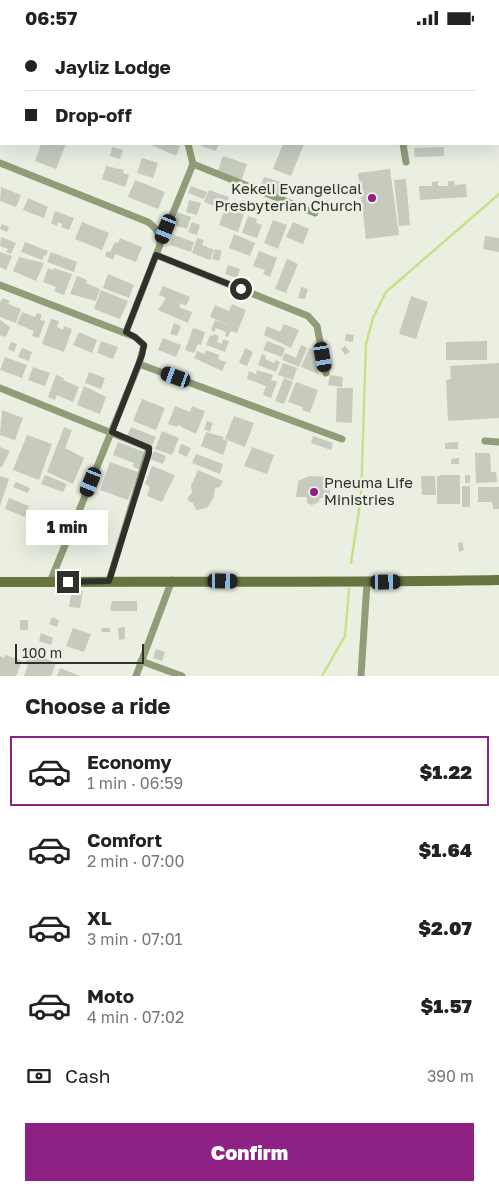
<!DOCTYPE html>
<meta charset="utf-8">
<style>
:root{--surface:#fff;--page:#f6f6f6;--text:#222;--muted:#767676;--line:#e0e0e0;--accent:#8e2184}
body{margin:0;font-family:"Golos Text",sans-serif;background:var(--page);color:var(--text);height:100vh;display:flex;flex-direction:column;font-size:19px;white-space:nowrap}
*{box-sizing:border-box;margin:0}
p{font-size:16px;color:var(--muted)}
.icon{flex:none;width:28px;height:28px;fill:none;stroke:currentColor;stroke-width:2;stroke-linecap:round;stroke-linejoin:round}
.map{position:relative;height:641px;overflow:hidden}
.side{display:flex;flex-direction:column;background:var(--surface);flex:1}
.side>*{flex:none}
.hud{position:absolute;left:0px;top:0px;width:500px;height:110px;box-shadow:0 5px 20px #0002;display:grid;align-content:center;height:110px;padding:0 25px;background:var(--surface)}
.scale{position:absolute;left:15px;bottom:12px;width:129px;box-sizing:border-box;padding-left:5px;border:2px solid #2f302b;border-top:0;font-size:14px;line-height:18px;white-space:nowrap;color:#2f302b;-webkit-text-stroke:4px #eaefe2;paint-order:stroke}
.end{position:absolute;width:22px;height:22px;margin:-11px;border:6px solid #2f302b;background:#fff;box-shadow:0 0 0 2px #fff}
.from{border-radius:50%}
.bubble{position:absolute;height:35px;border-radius:0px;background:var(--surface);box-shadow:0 5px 20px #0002;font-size:16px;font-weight:800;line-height:35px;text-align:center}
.car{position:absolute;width:15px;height:30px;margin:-15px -8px;border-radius:6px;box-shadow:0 0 4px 1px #0007;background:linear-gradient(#222 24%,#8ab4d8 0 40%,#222 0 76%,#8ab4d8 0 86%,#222 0)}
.hud b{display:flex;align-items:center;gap:18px;height:48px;font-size:19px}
.hud b+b{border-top:1px solid var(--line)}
.hud i{width:12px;height:12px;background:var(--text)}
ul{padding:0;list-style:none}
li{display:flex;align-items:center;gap:15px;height:70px;margin:0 10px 8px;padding:0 15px;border:2px solid transparent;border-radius:0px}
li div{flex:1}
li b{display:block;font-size:19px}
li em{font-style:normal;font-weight:800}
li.active{border-color:var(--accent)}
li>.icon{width:45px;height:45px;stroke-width:1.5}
h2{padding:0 25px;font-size:22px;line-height:60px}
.pay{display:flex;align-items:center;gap:12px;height:55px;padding:0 25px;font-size:19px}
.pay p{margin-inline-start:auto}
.primary-button{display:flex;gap:10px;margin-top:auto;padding:10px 25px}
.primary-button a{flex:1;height:58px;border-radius:0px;background:var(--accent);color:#fff;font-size:20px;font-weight:800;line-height:58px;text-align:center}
.status{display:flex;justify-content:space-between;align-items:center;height:35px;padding:0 25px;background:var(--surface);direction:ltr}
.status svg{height:14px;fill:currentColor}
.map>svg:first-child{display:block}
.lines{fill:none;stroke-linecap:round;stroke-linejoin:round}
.stream{stroke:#c7e188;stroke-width:2.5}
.building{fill:#c6cbbe}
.street{stroke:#919c78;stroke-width:7}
.secondary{stroke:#66753f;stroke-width:10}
.route{stroke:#2f302b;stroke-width:6}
.poi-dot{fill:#8e2184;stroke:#eaefe2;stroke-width:2}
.labels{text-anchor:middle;stroke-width:5;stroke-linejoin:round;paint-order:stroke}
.poi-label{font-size:15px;fill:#2f302b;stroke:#eaefe2;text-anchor:end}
</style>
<div class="status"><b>06:57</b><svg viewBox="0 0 49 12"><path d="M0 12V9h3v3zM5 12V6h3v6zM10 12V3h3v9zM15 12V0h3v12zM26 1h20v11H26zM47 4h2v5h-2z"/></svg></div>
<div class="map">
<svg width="499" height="641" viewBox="0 0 499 641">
<rect width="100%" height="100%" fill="#eaefe2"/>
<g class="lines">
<g class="stream">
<polyline points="351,528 361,462 366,309 373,283 386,257 499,159"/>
<polyline points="322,641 345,601 349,554"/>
</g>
</g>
<g class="building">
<polygon points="41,109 66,109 56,134 35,126"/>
<polygon points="149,109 175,109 180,111 176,121"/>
<polygon points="202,109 219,109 216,116 201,111"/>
<polygon points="283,109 304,109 291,141 273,134"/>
<polygon points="112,112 123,115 120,124 110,121"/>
<polygon points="444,112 444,121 415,122 414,113"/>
<polygon points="223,121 247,129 241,147 217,138"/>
<polygon points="142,123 158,128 153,143 137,138"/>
<polygon points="106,131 124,135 123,138 129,140 125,152 102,144"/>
<polygon points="390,134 399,200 366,204 358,138"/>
<polygon points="264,142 288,149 284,163 259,155"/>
<polygon points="406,144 410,190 399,191 394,145"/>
<polygon points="135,145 165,157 158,174 128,162"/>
<polygon points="438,146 438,151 448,151 448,146 454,146 455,150 466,149 467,162 420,165 419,151 432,151 432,147"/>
<polygon points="191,151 207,157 204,164 188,158"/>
<polygon points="1,152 21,160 16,172 0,166"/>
<polygon points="209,155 229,162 224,175 204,167"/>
<polygon points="28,163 48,172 44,183 23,175"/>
<polygon points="189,165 201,168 197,180 186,177"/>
<polygon points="242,165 248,167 245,177 238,175"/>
<polygon points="225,173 244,179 238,197 219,190"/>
<polygon points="55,176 74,183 69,195 61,192 62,189 58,187 57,191 51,188"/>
<polygon points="177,177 191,182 187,194 173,190"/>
<polygon points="248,181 257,184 256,188 262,190 257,203 242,198"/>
<polygon points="273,185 287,190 278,214 264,208"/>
<polygon points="82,187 109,198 102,215 75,204"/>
<polygon points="192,187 200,190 197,200 188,197"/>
<polygon points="293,187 309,194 303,209 286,202"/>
<polygon points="2,189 9,192 7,197 0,194"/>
<polygon points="234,199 255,208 250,221 229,213"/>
<polygon points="174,200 194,207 191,217 170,210"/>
<polygon points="485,201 499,203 499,217 483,214"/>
<polygon points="1,202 16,208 11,219 6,217 8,214 0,211"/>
<polygon points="120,203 142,212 136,227 115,219 113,225 105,221 107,216 110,217 115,207 118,208"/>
<polygon points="197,203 204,205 202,210 214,215 210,225 192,218"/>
<polygon points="25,207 48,216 46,221 44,220 42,225 21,217"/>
<polygon points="215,214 222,216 219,226 212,224"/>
<polygon points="259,216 277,223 270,242 263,239 265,235 253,231"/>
<polygon points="0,217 12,221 6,235 0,232"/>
<polygon points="51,217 77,227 74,237 47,227"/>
<polygon points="19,222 44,228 36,246 13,236"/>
<polygon points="287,224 298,229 286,258 275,254"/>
<polygon points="228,230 240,234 237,243 225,239"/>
<polygon points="48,233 53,235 54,233 72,239 64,260 54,256 56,252 43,247"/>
<polygon points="108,239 134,250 129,263 103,253"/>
<polygon points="77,241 87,245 86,248 100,254 96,266 70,259"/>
<polygon points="163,251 190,262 186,271 181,268 179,272 192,277 188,288 158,275 166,263 159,260"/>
<polygon points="301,252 308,254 305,264 298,263"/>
<polygon points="101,255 128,266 120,284 94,274"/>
<polygon points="411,261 428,267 416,304 399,299"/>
<polygon points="3,263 10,266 8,269 21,274 16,288 0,282 0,267"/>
<polygon points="232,269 246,275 237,298 231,296 228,302 225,301 226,297 216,293 214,297 211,295 215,285 233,292 210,282 215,270 229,276"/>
<polygon points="22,277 35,282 37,278 42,280 40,285 45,286 39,303 32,301 34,296 17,289"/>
<polygon points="51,284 59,286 57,292 63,295 64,291 72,294 64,317 42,309"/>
<polygon points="0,285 10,292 6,302 0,300"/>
<polygon points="174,288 181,291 177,301 170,299"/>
<polygon points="284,289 299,295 291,313 264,300 267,291 280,297"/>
<polygon points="193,293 205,297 201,310 198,309 194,318 185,315"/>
<polygon points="79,297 97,305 92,318 73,310"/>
<polygon points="214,299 219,301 217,307 222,309 223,304 229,306 225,317 206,310 210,300 213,301"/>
<polygon points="346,299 354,300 353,307 345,306"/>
<polygon points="163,303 181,310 176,322 158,315"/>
<polygon points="101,306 118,312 113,324 97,318"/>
<polygon points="267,306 285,313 282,322 263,315"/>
<polygon points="487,306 487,325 446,325 446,307"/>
<polygon points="11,307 17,309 14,317 8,314"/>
<polygon points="301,310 307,313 299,332 282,325 285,318 296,323"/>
<polygon points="345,311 350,317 345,320 341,314"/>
<polygon points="22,313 32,317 29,326 18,322"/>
<polygon points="245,313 253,317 247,331 239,328"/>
<polygon points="309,313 318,317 318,339 301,332"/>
<polygon points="206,315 219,320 218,324 226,327 222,336 194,323 197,316 205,319"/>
<polygon points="262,319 266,321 265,324 274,328 276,325 280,327 276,337 258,330"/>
<polygon points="5,322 27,330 22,343 0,335"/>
<polygon points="283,328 297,333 293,345 278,340"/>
<polygon points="499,328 499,383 448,386 446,345 451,344 450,331"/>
<polygon points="33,332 50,338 45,351 28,345"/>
<polygon points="257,335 273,340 271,345 277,347 271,363 263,360 266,351 247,344 249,336 256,339"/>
<polygon points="89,337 105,343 101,354 85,348"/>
<polygon points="56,340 64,343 63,345 79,352 73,367 57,360 55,365 48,362"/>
<polygon points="330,340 343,342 342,352 328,350"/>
<polygon points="284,343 293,347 284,369 275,366"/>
<polygon points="296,347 318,355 310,378 302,375 303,372 288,367"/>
<polygon points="84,351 106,362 100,379 77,370"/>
<polygon points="337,353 353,353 352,388 336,387"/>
<polygon points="142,364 165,373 156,395 133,386"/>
<polygon points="175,371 190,377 192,371 205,376 196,399 178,390 177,392 168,389"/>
<polygon points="2,375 23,383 15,405 0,400"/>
<polygon points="234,381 254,388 245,412 225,404"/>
<polygon points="207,386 213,388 210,397 204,394"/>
<polygon points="64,392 72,395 65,413 84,423 73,449 47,437"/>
<polygon points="131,392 156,402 152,411 127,401"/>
<polygon points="162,396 179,403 172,420 155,414"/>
<polygon points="206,397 224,402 222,404 228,406 223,420 201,411"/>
<polygon points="27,400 52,409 39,445 13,435"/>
<polygon points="313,401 333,408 331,415 311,408"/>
<polygon points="118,407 147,418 141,435 133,432 134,428 113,420"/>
<polygon points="458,407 458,414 445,414 445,408"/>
<polygon points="181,409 191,413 187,422 178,418"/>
<polygon points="0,412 10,416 2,432 0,432"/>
<polygon points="252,412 274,420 267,439 244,431"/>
<polygon points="154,416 166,421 163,429 150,424"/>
<polygon points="475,418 490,418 491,437 496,437 497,447 476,448"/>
<polygon points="196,419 223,429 220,439 192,428"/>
<polygon points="459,423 459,429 451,429 451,424"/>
<polygon points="110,427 138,437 128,465 100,455"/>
<polygon points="152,431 175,440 162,467 147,461 150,452 145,449"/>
<polygon points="198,435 223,446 220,452 215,453 214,462 207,473 196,475 193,468 188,466 188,462 192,458 191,451"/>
<polygon points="45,440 67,449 63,457 41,449"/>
<polygon points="441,440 460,440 460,469 437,469 437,442"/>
<rect x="465" y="440" width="5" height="8"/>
<polygon points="0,441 9,444 0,471"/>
<polygon points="309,441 327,442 331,463 320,463 319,467 312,470 307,468 307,462 296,462 298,446"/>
<polygon points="421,441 435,441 436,460 422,460"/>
<polygon points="16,447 30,453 28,458 13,452"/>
<rect x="462" y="451" width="8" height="21"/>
<polygon points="478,452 499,452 499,474 493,474 492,467 478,467"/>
<polygon points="9,463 29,471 25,482 5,474"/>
<polygon points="462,507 464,515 459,517 458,508"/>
<polygon points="72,554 83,556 80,573 69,572"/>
<polygon points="112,566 137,566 137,576 112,576 110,574"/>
<polygon points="52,582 59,585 57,592 49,589"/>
<rect x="20" y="585" width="8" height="10"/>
<polygon points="125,592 125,604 119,605 118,593"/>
<polygon points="73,593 91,599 84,617 66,611"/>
<polygon points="101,593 110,593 110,597 102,597"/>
<polygon points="41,598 53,603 51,610 39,606"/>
<polygon points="156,614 165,617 162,626 153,623"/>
<polygon points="29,617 56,628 51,641 24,641 28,630 25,629"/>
<polygon points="6,620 22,626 16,641 0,641 0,621 4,623"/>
<polygon points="60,633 80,641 57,641"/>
</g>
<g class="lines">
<g class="street">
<polyline points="93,0 100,1"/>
<polyline points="329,0 329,1"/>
<polyline points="24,1 25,0"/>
<polyline points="0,62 1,59"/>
<polyline points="188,109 193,129"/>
<polyline points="403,109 406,127"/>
<path d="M 0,128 L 148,187 C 157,194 160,198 160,210 L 126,297"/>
<polyline points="162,205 193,129 315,178"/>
<polyline points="156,220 308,281 317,291 326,338"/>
<polyline points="0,250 135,302 144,310 139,329 342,404"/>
<polyline points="0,353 149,413 109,546"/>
<polyline points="485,406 499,407"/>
<polyline points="50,547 139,329"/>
<polyline points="141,626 182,641"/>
<polyline points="136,641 172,545"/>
<polyline points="361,641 367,548"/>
</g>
<path class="secondary" d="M 0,547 C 166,546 333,548 499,545"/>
</g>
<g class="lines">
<polyline class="route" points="68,547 109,546 149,418 149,413 112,397 142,320 144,310 135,302 126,297 156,220 241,254"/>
</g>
<g class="poi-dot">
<circle cx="372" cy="163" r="5"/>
<circle cx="314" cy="457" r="5"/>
</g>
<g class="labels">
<g class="poi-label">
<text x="362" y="159">Kekeli Evangelical<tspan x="362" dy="17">Presbyterian Church</tspan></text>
<text x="324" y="453" text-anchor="start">Pneuma Life<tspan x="324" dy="17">Ministries</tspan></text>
</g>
</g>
</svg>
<div class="scale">100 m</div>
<i class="end from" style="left:241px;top:254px"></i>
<i class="end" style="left:68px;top:547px"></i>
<div class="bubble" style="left:26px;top:475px;width:82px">1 min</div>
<i class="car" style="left:166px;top:194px;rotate:202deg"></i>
<i class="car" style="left:323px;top:322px;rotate:170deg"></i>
<i class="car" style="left:176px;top:342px;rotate:290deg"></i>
<i class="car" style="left:91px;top:447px;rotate:202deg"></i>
<i class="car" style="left:223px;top:546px;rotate:91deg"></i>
<i class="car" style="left:386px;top:547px;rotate:89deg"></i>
<div class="hud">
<b><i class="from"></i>Jayliz Lodge</b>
<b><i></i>Drop-off</b>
</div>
</div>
<section class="side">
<h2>Choose a ride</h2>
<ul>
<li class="active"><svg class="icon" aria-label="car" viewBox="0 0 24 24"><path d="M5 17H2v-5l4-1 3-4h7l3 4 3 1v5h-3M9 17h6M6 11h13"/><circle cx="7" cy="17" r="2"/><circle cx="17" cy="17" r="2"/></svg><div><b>Economy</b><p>1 min · 06:59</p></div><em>$1.22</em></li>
<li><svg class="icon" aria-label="car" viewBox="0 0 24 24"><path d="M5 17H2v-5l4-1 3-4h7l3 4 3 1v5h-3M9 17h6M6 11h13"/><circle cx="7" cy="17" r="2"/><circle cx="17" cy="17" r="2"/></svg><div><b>Comfort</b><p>2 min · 07:00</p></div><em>$1.64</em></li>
<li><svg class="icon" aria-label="car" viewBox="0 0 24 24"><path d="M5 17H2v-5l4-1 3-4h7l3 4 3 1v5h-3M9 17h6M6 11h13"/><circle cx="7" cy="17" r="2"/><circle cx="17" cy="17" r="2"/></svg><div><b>XL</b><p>3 min · 07:01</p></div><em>$2.07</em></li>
<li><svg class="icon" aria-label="car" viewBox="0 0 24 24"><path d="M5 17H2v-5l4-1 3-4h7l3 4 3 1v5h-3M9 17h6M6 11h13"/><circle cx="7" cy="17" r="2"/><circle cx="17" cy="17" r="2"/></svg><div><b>Moto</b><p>4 min · 07:02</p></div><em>$1.57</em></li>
</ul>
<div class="pay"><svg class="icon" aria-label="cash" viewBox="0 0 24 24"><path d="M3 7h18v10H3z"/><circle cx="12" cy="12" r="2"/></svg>Cash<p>390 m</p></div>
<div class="primary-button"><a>Confirm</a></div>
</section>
